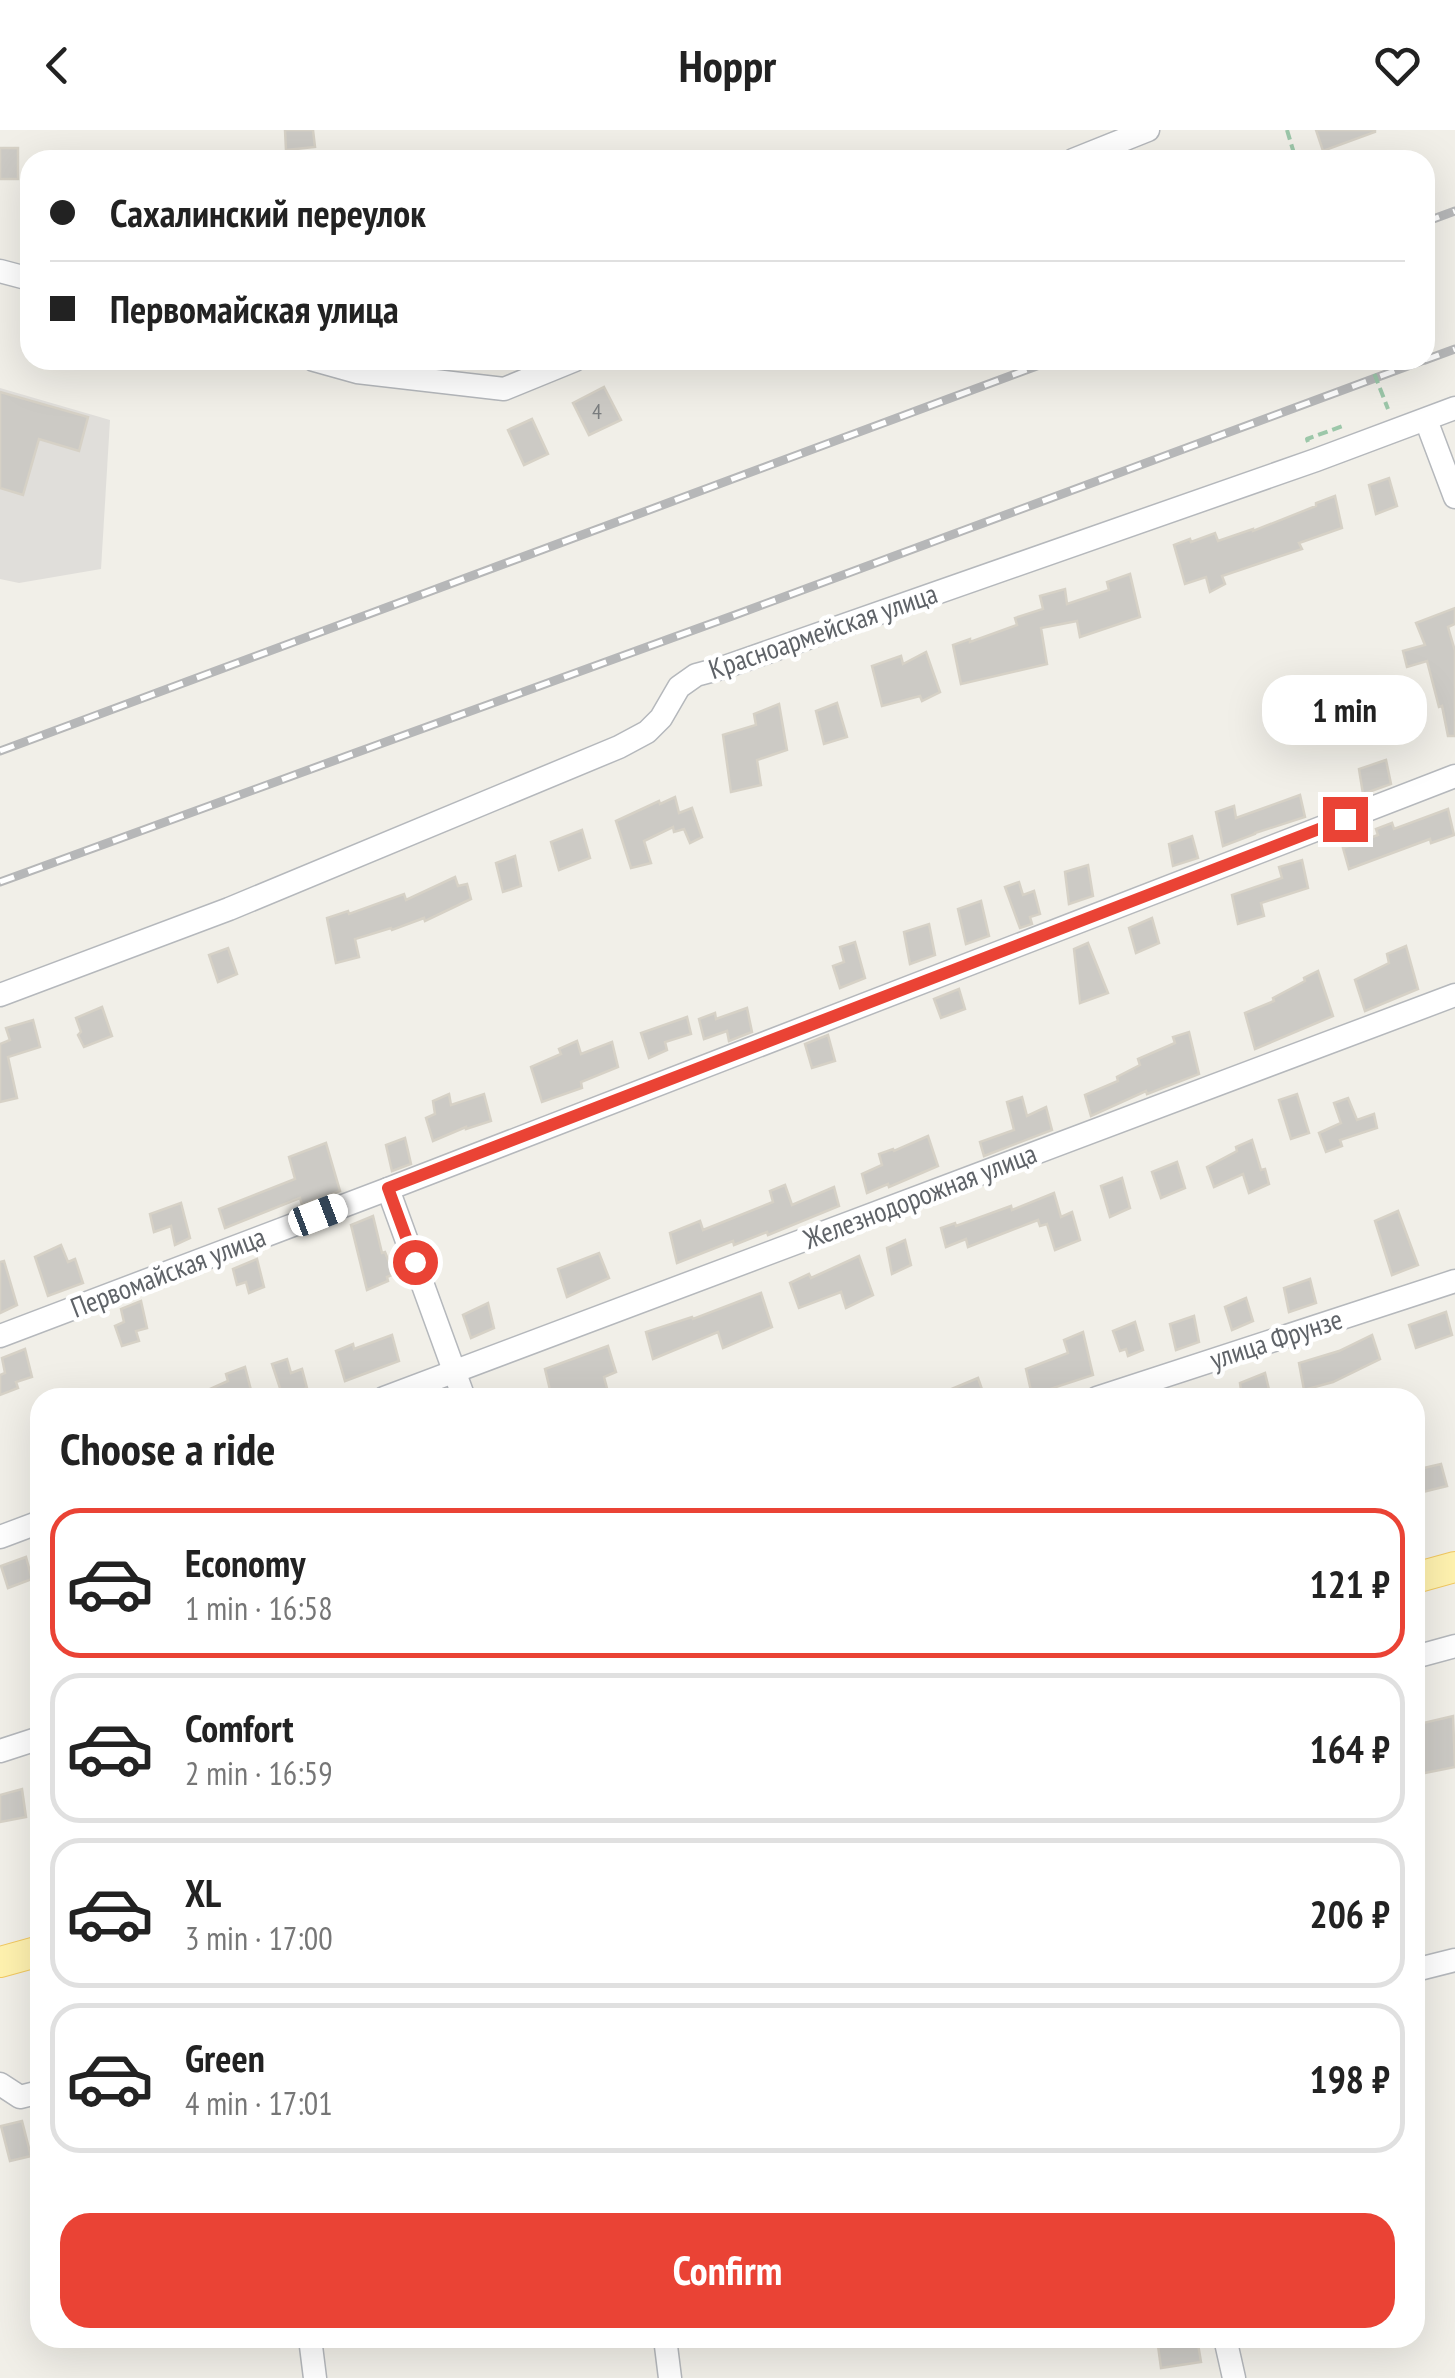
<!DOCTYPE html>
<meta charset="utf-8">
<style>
:root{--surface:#fff;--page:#f2f2f2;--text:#222;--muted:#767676;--line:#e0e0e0;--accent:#ea4335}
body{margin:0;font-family:"PT Sans Narrow",sans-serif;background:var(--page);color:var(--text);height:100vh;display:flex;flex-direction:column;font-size:38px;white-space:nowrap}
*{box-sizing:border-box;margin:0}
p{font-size:32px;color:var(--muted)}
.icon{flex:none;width:55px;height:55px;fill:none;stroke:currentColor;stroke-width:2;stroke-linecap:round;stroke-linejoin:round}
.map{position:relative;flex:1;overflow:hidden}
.side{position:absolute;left:30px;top:1258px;width:1395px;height:960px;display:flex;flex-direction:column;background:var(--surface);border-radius:30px;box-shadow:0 10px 40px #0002}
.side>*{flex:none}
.guide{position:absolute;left:20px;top:20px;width:1415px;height:220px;border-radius:30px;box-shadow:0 10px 40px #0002;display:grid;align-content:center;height:220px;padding:0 30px;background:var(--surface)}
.end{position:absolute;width:45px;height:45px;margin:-22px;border:12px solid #ea4335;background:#fff;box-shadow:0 0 0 5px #fff}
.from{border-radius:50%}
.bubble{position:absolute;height:70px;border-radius:30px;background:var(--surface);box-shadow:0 10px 40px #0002;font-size:32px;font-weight:800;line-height:70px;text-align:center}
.car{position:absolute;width:30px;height:60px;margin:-30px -15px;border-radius:12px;box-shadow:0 0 8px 2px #0007;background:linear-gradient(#fff 24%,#345 0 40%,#fff 0 76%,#345 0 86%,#fff 0)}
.guide b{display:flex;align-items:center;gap:35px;height:95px;font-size:38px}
.guide b+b{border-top:2px solid var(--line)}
.guide i{width:25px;height:25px;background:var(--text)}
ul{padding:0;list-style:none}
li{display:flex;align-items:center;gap:30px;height:150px;margin:0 20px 15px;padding:0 10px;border:5px solid var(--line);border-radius:30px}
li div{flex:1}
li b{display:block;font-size:38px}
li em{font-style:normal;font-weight:800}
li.current{border-color:var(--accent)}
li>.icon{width:90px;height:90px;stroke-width:1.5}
h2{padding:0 30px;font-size:45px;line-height:120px}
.button{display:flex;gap:20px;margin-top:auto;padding:20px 30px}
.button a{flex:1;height:115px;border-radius:30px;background:var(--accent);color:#fff;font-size:40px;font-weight:800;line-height:115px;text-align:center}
header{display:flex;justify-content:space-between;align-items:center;height:130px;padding:0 30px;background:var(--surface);font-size:45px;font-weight:800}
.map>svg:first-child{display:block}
.industrial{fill:#e0deda}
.building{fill:#cccac5;stroke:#d6d1c6;stroke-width:2.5}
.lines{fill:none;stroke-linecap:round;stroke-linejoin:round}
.minor-casing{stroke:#b5b8bc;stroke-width:25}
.major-casing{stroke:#f2c960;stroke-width:32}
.path{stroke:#9cc7a9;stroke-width:4;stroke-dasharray:10 5;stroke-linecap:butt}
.minor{stroke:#fff;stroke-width:22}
.major{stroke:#fff2af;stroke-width:30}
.rail-casing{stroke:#b6b7b8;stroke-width:9}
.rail{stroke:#fff;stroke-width:5;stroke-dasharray:15;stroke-linecap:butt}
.path-bridge{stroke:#9cc7a9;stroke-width:4;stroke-dasharray:10 5;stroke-linecap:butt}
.route{stroke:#ea4335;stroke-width:12}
.labels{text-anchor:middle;stroke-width:9;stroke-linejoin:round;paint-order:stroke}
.number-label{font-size:22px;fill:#7a7d7f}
.street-label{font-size:28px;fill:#5f6368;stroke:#fff}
</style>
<header><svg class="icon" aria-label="back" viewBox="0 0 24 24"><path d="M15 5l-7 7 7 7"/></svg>Hoppr<svg class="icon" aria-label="heart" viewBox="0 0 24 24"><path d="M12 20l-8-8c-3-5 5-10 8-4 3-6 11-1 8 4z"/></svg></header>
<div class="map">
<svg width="1455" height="2248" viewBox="0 0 1455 2248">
<rect width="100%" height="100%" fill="#f1efe8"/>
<polygon class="industrial" points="0,258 110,290 101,439 19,453 0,449"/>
<g class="building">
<polygon points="285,0 313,0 315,17 286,20"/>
<polygon points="1316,0 1375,0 1375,2 1323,21"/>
<rect x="0" y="18" width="18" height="31"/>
<polygon points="604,257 621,290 589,305 573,273"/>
<polygon points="0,262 88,287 79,321 39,309 23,365 0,358"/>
<polygon points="532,289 548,324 524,335 508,300"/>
<polygon points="1389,348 1397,376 1376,384 1369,355"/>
<polygon points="1335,366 1342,398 1299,413 1302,419 1222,446 1225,454 1210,462 1206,447 1185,454 1174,415 1190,409 1191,412 1215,403 1218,411 1253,399 1253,401 1316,376 1316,373"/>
<polygon points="1130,444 1140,487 1080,507 1077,491 1041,498 1047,534 961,554 953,515 970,509 970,512 1017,495 1015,488 1043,479 1040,466 1065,459 1067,474 1109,460 1107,452"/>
<polygon points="1455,478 1455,494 1448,497 1455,521 1455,606 1448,606 1442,576 1439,577 1427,531 1407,537 1403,521 1425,515 1416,493"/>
<polygon points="926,522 940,562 922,571 920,566 882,576 872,536 901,526 903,534"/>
<polygon points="837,573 847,607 824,614 816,581"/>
<polygon points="779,574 787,620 757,630 761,655 731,662 723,605 756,595 754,584"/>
<polygon points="1386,630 1391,654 1363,664 1359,639"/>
<polygon points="1300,665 1305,687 1255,703 1255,704 1223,716 1216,682 1234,676 1236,688"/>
<polygon points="675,667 679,683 692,678 702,707 690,713 684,699 674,702 673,697 644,711 651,733 631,738 616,691 659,671 660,674"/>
<polygon points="1448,679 1454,705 1431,713 1430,709 1349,739 1343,718 1378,705 1376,699 1392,693 1394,699"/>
<polygon points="582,700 590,728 559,740 551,712"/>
<polygon points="1192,706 1198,728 1173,736 1169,714"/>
<polygon points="515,726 521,756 503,762 496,733"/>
<polygon points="1302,730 1308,758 1261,773 1264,786 1238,794 1232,765 1282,748 1279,737"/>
<polygon points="1088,735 1093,766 1069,774 1065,742"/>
<polygon points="455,747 458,756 467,754 471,769 425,791 424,788 392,800 391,798 355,809 359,827 336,833 327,788 348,781 349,784 404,764 406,770"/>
<polygon points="1019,752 1023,765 1034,761 1040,784 1030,787 1032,794 1020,798 1005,757"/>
<polygon points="981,771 989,806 966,814 958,779"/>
<polygon points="1152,788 1159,813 1136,823 1129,798"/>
<polygon points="929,794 935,825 910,834 904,802"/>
<polygon points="855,812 865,848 840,858 833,836 844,832 840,817"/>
<polygon points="1088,813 1108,863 1080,873 1074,819"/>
<polygon points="1406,816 1418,859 1365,881 1355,850 1389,833 1387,824"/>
<polygon points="228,818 237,844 218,852 209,825"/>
<polygon points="1318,841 1333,886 1255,919 1245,883 1274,871 1273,868 1305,851 1304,848"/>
<polygon points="959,859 965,879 941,888 934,869"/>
<polygon points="102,877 112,906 84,917 78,905 81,902 76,888"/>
<polygon points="747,878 752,902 729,911 727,901 704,909 699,889 715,883 716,889"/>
<polygon points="687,887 691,904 665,912 667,920 649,928 641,903"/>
<polygon points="33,890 40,917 8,927 17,968 0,972 0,914 10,910 6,898"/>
<polygon points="1189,902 1199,944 1147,964 1146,961 1091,986 1085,965 1118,951 1117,947 1140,935 1138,929 1175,913 1173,907"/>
<polygon points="828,905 835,931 812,938 805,914"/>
<polygon points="577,911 581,924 612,912 618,937 581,952 582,958 542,972 531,937 561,924 559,919"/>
<polygon points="449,964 451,975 484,964 491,991 466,999 466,997 433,1011 426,988 435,984 433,971"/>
<polygon points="1297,964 1309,1003 1291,1009 1279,970"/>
<polygon points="1022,967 1027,986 1046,977 1052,1000 984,1026 980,1012 1014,1000 1007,972"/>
<polygon points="1348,968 1357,990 1374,984 1377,998 1340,1010 1342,1016 1326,1022 1319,1003 1341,993 1334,973"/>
<polygon points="928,1006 938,1036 889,1057 888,1054 867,1063 862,1044 882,1035 879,1024 893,1019 894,1021"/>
<polygon points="405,1008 411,1034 392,1041 386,1015"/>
<polygon points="1252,1010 1261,1040 1265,1039 1269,1054 1249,1063 1243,1044 1214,1057 1207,1037 1237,1021 1236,1017"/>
<polygon points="326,1013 340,1061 302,1075 300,1068 225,1098 219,1079 295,1049 289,1027"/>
<polygon points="1177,1032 1185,1058 1161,1068 1152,1042"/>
<polygon points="1122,1048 1130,1078 1110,1087 1101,1056"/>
<polygon points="785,1055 792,1075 834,1057 839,1076 768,1105 767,1102 734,1115 733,1111 677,1133 670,1103 700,1091 703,1100 773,1072 770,1061"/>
<polygon points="1054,1063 1061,1087 1072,1082 1080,1110 1055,1120 1047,1094 1040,1096 1038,1090 968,1117 966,1109 946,1117 941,1098 955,1093 956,1096 1011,1076 1012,1080"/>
<polygon points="181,1073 190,1108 175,1115 171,1096 154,1102 150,1084"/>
<polygon points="1398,1081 1418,1135 1392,1145 1375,1091"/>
<polygon points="373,1086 382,1123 385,1122 394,1144 387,1147 388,1151 367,1160 351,1095"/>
<polygon points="905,1110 911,1135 892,1144 887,1118"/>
<polygon points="61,1115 68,1132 75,1129 83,1153 48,1166 35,1127"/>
<polygon points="599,1123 609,1148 567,1167 558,1139"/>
<polygon points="859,1126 873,1165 846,1178 841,1162 799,1178 790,1153 809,1144 811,1148"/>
<polygon points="257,1129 264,1157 249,1163 246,1152 237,1155 233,1139"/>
<polygon points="4,1131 17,1175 0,1183 0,1132"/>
<polygon points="1310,1149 1316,1173 1289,1182 1284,1158"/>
<polygon points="761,1163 772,1197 723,1218 718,1202 653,1229 646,1202 692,1187 693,1189"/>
<polygon points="1246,1168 1253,1191 1232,1200 1225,1177"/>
<polygon points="141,1171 147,1198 136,1201 139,1211 122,1216 115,1196 124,1192 121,1179"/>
<polygon points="488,1173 494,1198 471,1208 463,1185"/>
<polygon points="1446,1182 1452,1205 1416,1218 1409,1195"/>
<polygon points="1194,1186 1199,1212 1176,1220 1170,1194"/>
<polygon points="1135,1192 1143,1220 1128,1226 1126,1219 1120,1221 1113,1201"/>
<polygon points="1083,1202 1093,1245 1032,1265 1026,1239 1068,1223 1064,1210"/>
<polygon points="392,1205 399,1231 345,1251 336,1221 353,1214 354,1219"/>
<polygon points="1372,1205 1380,1229 1333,1252 1304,1260 1299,1233 1339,1221"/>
<polygon points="608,1216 616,1242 604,1247 608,1262 593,1268 552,1268 545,1239"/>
<polygon points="25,1219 32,1247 16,1252 18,1258 0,1265 0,1245 5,1243 2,1228"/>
<polygon points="287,1229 291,1243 302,1239 307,1258 283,1267 272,1234"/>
<polygon points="245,1237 253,1268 190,1268 228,1251 226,1244"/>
<polygon points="1265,1243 1271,1268 1242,1268 1240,1253"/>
<polygon points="978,1248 985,1268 932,1268 932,1267"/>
<polygon points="1441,1334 1447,1356 1415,1364 1415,1340"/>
<polygon points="26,1427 32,1449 8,1458 1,1436"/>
<polygon points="1453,1586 1455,1637 1415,1645 1415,1595"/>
<polygon points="22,1659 26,1687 0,1692 0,1665"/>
<polygon points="22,1991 31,2026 10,2031 1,1996"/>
<polygon points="1157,2208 1197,2208 1201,2232 1161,2238"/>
</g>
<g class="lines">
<g class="minor-casing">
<g id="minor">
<polyline points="1073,30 1148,0"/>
<polyline points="0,141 30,149"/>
<polyline points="314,230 357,242 504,259 575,230"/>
<polyline points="1426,290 1455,367"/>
<polyline points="0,865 229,779 619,617 647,602 661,588 679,557 696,545 722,538 1316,330 1455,278"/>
<polyline points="388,1059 464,1268"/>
<polyline points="0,1206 388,1059 1455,646"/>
<polyline points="384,1268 1455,865"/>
<polyline points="1097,1268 1455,1151"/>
<polyline points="0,1407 40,1392"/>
<polyline points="1415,1527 1455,1516"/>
<polyline points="0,1621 40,1608"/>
<polyline points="1415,1840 1455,1830"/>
<polyline points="0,1954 20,1967 40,1962"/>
<polyline points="310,2208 315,2248"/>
<polyline points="665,2208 670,2248"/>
<polyline points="1225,2208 1234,2248"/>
</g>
</g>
<g class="major-casing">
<g id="major">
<polyline points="1415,1448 1455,1437"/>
<polyline points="0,1832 40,1821"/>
</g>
</g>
<g class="path">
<polyline points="1287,0 1296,30"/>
<polyline points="1308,312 1307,309 1343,296"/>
</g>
<use href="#minor" class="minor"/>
<use href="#major" class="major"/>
<g class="rail-casing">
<g id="rail">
<polyline points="1425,92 1455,81"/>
<polyline points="1425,230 1455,219"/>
<polyline points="0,621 1053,230"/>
<polyline points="0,752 735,485 1424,230"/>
</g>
</g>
<use href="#rail" class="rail"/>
<polyline class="path-bridge" points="1369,230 1388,279"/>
</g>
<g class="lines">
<polyline class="route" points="415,1132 388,1058 1345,689"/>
</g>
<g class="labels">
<g class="number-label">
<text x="597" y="289">4</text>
</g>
<g class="street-label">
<text transform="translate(823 501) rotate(-19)" y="10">Красноармейская улица</text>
<text transform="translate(920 1066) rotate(-21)" y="10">Железнодорожная улица</text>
<text transform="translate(168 1142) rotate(-21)" y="10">Первомайская улица</text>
<text transform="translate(1276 1209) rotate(-18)" y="10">улица Фрунзе</text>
</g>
</g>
</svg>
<i class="end from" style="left:415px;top:1132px"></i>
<i class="end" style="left:1345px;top:689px"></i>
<div class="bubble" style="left:1262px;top:545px;width:165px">1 min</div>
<i class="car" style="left:318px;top:1085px;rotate:69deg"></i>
<div class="guide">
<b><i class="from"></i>Сахалинский переулок</b>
<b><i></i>Первомайская улица</b>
</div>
<section class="side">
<h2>Choose a ride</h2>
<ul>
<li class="current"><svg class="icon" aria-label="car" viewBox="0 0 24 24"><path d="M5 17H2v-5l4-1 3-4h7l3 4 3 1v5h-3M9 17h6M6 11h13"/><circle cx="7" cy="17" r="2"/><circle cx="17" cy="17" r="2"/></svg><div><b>Economy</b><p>1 min · 16:58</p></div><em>121 ₽</em></li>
<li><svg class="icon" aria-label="car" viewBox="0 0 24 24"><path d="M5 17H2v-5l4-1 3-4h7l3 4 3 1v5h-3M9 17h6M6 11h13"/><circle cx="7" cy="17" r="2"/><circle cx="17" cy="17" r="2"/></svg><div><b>Comfort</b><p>2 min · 16:59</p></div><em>164 ₽</em></li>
<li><svg class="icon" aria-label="car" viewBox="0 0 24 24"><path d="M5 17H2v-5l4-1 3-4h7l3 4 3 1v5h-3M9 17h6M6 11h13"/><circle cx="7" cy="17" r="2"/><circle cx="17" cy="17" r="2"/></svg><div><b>XL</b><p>3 min · 17:00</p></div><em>206 ₽</em></li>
<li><svg class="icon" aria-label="car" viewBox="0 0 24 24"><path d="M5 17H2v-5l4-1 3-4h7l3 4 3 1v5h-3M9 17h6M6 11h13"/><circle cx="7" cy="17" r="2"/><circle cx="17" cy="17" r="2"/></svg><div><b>Green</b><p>4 min · 17:01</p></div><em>198 ₽</em></li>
</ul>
<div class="button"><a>Confirm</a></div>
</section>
</div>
